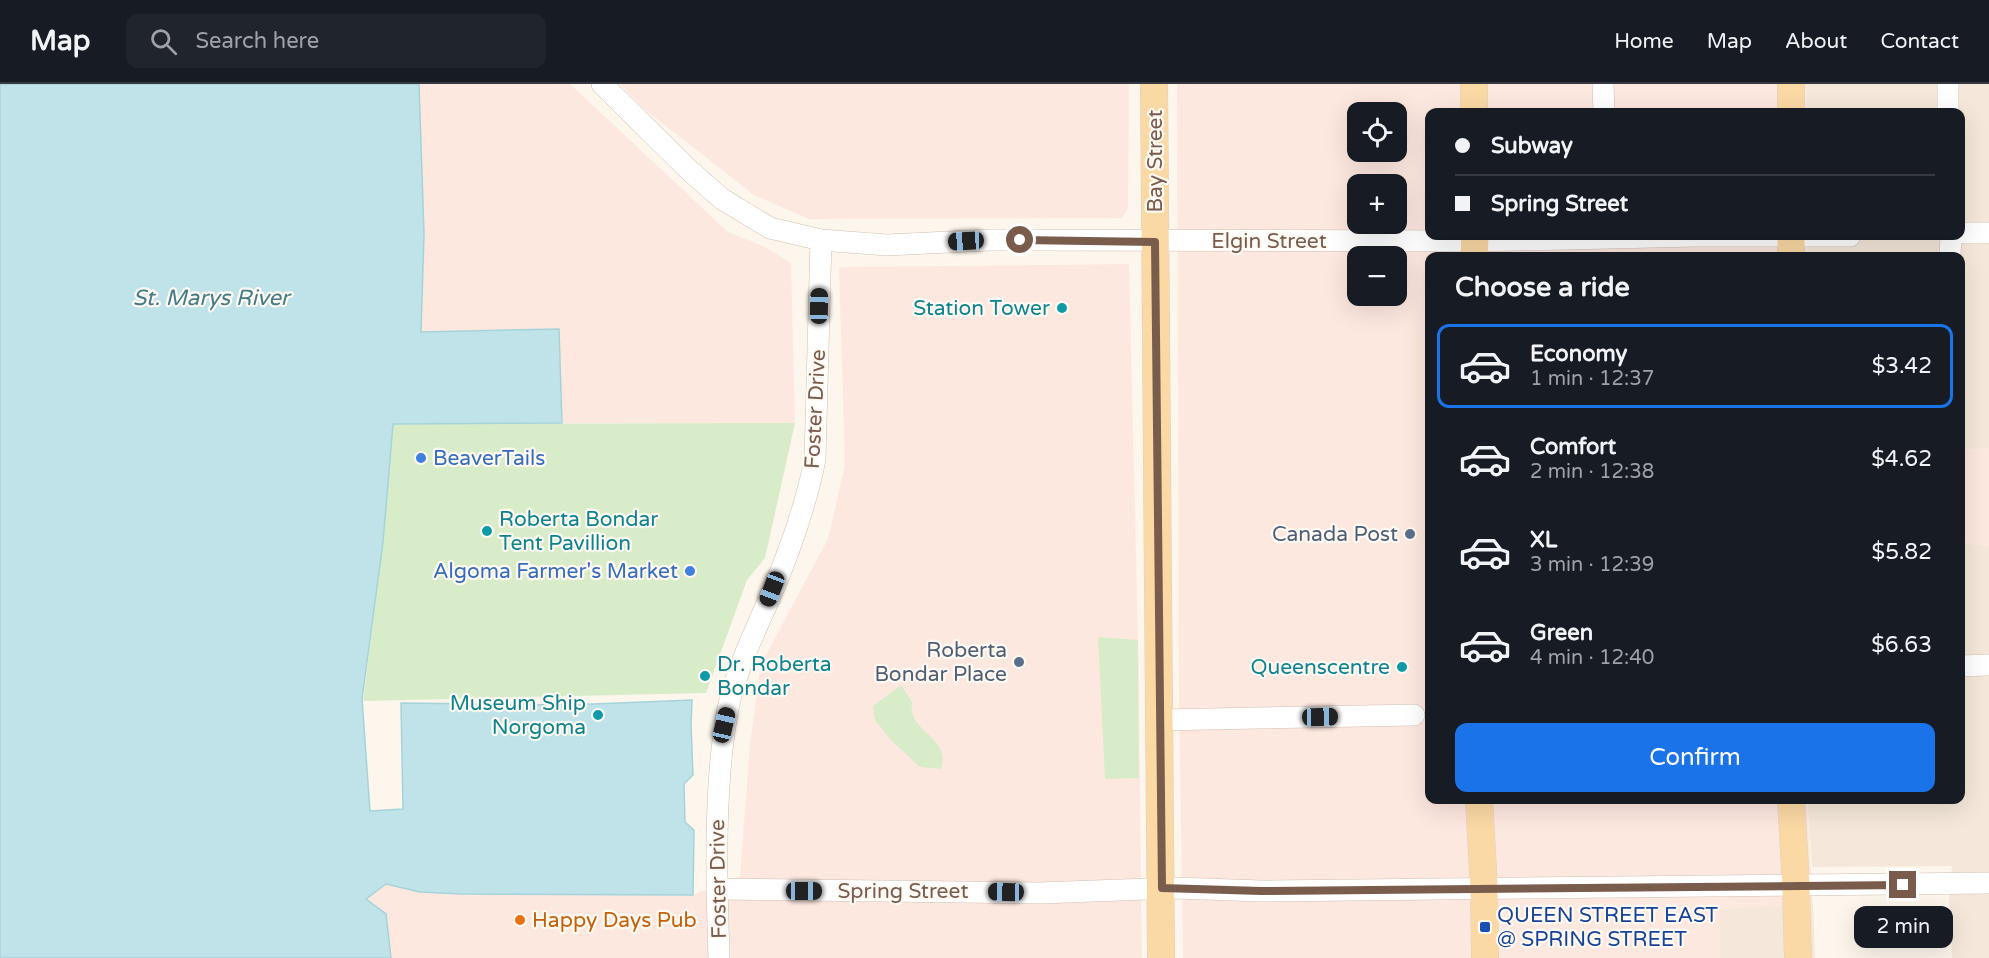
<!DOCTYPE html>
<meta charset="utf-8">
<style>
:root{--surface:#171b24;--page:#20242c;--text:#f1f3f6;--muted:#9ea1a6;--line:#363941;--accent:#1a73e8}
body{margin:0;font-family:"Varela Round",sans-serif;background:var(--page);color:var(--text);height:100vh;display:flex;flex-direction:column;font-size:22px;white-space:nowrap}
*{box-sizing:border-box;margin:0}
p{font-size:20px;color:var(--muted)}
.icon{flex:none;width:33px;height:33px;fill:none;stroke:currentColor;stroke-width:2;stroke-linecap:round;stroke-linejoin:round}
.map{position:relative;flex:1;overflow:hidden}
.drawer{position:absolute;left:1425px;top:168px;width:540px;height:552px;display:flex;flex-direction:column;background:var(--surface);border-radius:12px;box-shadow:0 6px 24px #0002}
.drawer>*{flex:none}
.banner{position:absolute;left:1425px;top:24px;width:540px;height:132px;border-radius:12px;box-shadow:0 6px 24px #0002;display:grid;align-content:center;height:132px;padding:0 30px;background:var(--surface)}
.buttons{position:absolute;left:1347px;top:18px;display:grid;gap:12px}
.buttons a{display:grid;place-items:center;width:60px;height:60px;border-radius:12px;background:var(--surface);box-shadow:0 6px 24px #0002;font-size:30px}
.end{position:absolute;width:27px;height:27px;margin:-14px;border:8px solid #7a5c4d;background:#fff;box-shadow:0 0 0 3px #fff}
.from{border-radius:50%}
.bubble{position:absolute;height:42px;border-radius:12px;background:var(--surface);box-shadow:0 6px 24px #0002;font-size:20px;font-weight:600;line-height:42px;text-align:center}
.car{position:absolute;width:18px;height:36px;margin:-18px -9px;border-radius:8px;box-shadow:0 0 4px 2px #0007;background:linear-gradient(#222 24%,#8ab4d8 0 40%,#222 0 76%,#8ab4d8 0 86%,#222 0)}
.banner b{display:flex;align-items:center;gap:21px;height:57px;font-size:22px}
.banner b+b{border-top:2px solid var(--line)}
.banner i{width:15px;height:15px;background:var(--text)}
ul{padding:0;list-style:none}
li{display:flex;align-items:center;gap:18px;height:84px;margin:0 12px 9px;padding:0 18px;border:3px solid transparent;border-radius:12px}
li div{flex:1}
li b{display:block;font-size:22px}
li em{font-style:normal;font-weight:600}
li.current{border-color:var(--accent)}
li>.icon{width:54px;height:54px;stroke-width:1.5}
h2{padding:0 30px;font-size:27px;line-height:72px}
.primary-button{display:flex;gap:12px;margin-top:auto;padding:12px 30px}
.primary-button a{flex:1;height:69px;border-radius:12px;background:var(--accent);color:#fff;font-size:24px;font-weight:600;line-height:69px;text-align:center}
header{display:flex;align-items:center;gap:36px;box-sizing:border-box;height:84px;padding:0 30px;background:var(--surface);border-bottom:2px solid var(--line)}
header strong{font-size:28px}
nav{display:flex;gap:33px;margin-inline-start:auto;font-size:21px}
.search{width:420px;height:54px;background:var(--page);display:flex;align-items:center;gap:15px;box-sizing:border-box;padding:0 21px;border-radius:12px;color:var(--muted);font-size:22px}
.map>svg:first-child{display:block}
.residential{fill:#f5e8da}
.commercial{fill:#fde8e0;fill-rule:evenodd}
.green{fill:#d8ecc9}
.water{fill:#bfe3e8;stroke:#a5d3da;stroke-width:1.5}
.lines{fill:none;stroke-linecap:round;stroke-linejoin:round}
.minor-casing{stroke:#d1beb0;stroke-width:22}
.major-casing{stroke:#dad1cd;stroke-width:28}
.minor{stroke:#fff;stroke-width:21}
.major{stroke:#fbd9a5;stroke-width:27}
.route{stroke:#7a5c4d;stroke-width:8}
.culture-dot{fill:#0f9aa8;stroke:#fffaf3;stroke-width:2}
.shop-dot{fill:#3f7fe0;stroke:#fffaf3;stroke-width:2}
.service-dot{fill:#5c6f8a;stroke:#fffaf3;stroke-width:2}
.food-dot{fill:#e8710a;stroke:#fffaf3;stroke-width:2}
.transit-dot{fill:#1a4fb4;stroke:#fffaf3;stroke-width:2}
.labels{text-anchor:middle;stroke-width:4.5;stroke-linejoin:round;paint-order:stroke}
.street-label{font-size:21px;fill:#7a5c4d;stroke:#fffaf3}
.culture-label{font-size:21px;fill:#0d838f;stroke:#fffaf3;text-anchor:end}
.shop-label{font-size:21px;fill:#366cbe;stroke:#fffaf3;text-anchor:start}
.service-label{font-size:21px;fill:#4e5e75;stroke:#fffaf3;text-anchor:end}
.transit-label{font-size:21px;fill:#164399;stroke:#fffaf3;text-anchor:start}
.food-label{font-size:21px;fill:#c56008;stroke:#fffaf3;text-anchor:start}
.water-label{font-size:22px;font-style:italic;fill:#437c86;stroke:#fffaf3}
</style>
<header>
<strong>Map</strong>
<div class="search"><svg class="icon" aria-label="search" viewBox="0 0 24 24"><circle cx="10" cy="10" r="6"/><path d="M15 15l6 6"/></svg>Search here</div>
<nav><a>Home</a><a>Map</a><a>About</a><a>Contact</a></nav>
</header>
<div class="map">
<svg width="1989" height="874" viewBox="0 0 1989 874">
<rect width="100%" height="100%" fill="#fdf6ec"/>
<g class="residential">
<polygon points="1807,0 1989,0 1989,364 1961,366 1960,172 1809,172 1809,152 1960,152 1960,28 1807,28"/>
<polygon points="1961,459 1989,462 1989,874 1952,874 1949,815 1952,782 1812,783 1807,716 1960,716 1960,478 1963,478"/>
<polygon points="1813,819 1815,874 1720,874 1719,825"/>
</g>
<g class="commercial">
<polygon points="419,0 570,0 728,148 765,163 791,179 795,339 562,339 559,245 421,248 424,150"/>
<polygon points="620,0 1129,0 1128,124 1122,134 809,135 754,111 643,24"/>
<path d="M 1177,0 L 1807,0 L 1807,28 L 1430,28 L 1430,152 L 1809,152 L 1809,172 L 1430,172 L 1430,716 L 1807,716 L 1813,819 L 1720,825 L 1720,874 L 1183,874 L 1179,615 ZM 1358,28 L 1396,28 L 1396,68 L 1358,68 ZM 1358,100 L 1396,100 L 1396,140 L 1358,140 ZM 1358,172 L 1396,172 L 1396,212 L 1358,212 Z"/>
<polygon points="1129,180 1138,556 1142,874 391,874 386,830 365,815 386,800 420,808 461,810 693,811 740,792 750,660 761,580 828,455 845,381 839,183"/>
<polygon points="1989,364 1989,462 1961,459 1963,478 1961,478 1961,366"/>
</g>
<g class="green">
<polygon points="795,339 765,474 747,496 706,609 363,617 383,458 393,340"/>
<polygon points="1098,553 1138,556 1139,694 1105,695"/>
<path d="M 901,601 L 912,618 C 907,649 952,652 941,685 L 920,683 L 891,656 L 875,636 L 873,622 Z"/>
</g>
<polygon class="water" points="0,0 419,0 424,150 421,248 559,245 562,339 393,340 383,458 362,615 370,727 403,725 401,619 568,621 692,616 691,641 693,691 684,700 685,738 694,746 693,811 461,810 420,808 386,800 366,815 386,830 391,874 0,874"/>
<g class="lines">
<g class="minor-casing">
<g id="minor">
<polyline points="602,0 690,87 722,115 770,144 821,156 887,161 990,156 1475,157 1696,152 1850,152"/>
<polyline points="1603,0 1604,28"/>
<polyline points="1948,0 1948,28"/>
<polyline points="1960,149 1989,149"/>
<polyline points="1950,172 1951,152"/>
<polyline points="1960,582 1989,581"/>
<polyline points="1159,636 1414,631"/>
<polyline points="717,805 1040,809 1175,804 1261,807 1989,799"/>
<path d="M 719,874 C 717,812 715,750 720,687 C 722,661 725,636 731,611 C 740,580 753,551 766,522 C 786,478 806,422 815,375 L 821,156"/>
</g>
</g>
<g class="major-casing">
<g id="major">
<polyline points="1154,0 1161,874"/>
<polyline points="1474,0 1474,28"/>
<polyline points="1791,0 1791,28"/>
<polyline points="1791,152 1791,172"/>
<polyline points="1474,172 1475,152"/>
<polyline points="1479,716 1484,805 1485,874"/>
<polyline points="1791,716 1796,802 1798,874"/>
</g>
</g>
<use href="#minor" class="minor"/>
<use href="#major" class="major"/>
</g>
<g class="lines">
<polyline class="route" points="1020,156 1155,158 1162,804 1261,807 1903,801"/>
</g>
<g class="culture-dot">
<circle cx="1062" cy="224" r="6"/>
<circle cx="487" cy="447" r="6"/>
<circle cx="1402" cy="583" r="6"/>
<circle cx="705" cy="592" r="6"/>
<circle cx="598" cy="631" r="6"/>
</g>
<g class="shop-dot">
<circle cx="421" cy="374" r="6"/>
<circle cx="690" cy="487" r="6"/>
</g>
<g class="service-dot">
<circle cx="1410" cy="450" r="6"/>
<circle cx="1019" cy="578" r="6"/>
</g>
<circle class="food-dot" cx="520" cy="836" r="6"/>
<rect class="transit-dot" x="1479" y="837" width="12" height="12" rx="3"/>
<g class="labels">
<g class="street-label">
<text transform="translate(1155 77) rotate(-90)" y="7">Bay Street</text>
<text x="1269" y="164">Elgin Street</text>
<text transform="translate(815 325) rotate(-87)" y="7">Foster Drive</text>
<text transform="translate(718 795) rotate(-91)" y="7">Foster Drive</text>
<text x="903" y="814">Spring Street</text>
</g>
<g class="culture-label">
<text x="1050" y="231">Station Tower</text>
<text x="499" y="442" text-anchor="start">Roberta Bondar<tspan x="499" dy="24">Tent Pavillion</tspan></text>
<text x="717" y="587" text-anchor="start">Dr. Roberta<tspan x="717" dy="24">Bondar</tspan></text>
<text x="1390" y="590">Queenscentre</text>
<text x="586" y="626">Museum Ship<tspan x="586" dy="24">Norgoma</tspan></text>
</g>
<g class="shop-label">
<text x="433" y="381">BeaverTails</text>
<text x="678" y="494" text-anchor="end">Algoma Farmer's Market</text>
</g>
<g class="service-label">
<text x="1398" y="457">Canada Post</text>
<text x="1007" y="573">Roberta<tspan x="1007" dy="24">Bondar Place</tspan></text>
</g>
<g class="transit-label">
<text x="1497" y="838">QUEEN STREET EAST<tspan x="1497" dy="24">@ SPRING STREET</tspan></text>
</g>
<g class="food-label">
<text x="532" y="843">Happy Days Pub</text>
</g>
<g class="water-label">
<text x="211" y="221">St. Marys River</text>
</g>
</g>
</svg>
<div class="buttons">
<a><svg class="icon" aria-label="locate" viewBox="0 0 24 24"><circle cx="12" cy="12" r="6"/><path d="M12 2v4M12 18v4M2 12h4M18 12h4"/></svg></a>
<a>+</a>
<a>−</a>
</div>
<i class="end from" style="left:1020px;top:156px"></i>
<i class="end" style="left:1903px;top:801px"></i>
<div class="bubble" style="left:1854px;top:822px;width:99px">2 min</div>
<i class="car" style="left:966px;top:157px;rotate:267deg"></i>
<i class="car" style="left:819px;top:222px;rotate:1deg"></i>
<i class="car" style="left:772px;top:505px;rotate:201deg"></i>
<i class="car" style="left:1320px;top:633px;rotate:89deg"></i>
<i class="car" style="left:724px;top:641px;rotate:13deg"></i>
<i class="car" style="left:804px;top:807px;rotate:90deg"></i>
<i class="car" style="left:1006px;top:808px;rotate:271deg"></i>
<div class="banner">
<b><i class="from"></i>Subway</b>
<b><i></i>Spring Street</b>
</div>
<section class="drawer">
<h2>Choose a ride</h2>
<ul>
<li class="current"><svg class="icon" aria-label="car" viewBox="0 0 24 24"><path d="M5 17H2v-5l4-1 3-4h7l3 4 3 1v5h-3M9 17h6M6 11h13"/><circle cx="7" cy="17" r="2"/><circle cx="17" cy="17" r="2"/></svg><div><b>Economy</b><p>1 min · 12:37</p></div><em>$3.42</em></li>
<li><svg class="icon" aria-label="car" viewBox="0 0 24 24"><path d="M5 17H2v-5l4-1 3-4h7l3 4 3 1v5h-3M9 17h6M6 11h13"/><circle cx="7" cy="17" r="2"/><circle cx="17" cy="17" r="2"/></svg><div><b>Comfort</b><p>2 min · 12:38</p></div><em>$4.62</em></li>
<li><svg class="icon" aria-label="car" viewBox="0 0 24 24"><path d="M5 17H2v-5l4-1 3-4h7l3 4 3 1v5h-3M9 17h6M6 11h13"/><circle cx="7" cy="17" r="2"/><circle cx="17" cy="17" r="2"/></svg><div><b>XL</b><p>3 min · 12:39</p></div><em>$5.82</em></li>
<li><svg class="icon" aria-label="car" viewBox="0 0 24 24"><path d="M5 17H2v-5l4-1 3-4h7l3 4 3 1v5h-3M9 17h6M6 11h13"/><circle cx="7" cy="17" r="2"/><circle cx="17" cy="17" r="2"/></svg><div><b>Green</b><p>4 min · 12:40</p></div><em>$6.63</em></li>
</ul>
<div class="primary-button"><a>Confirm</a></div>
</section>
</div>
